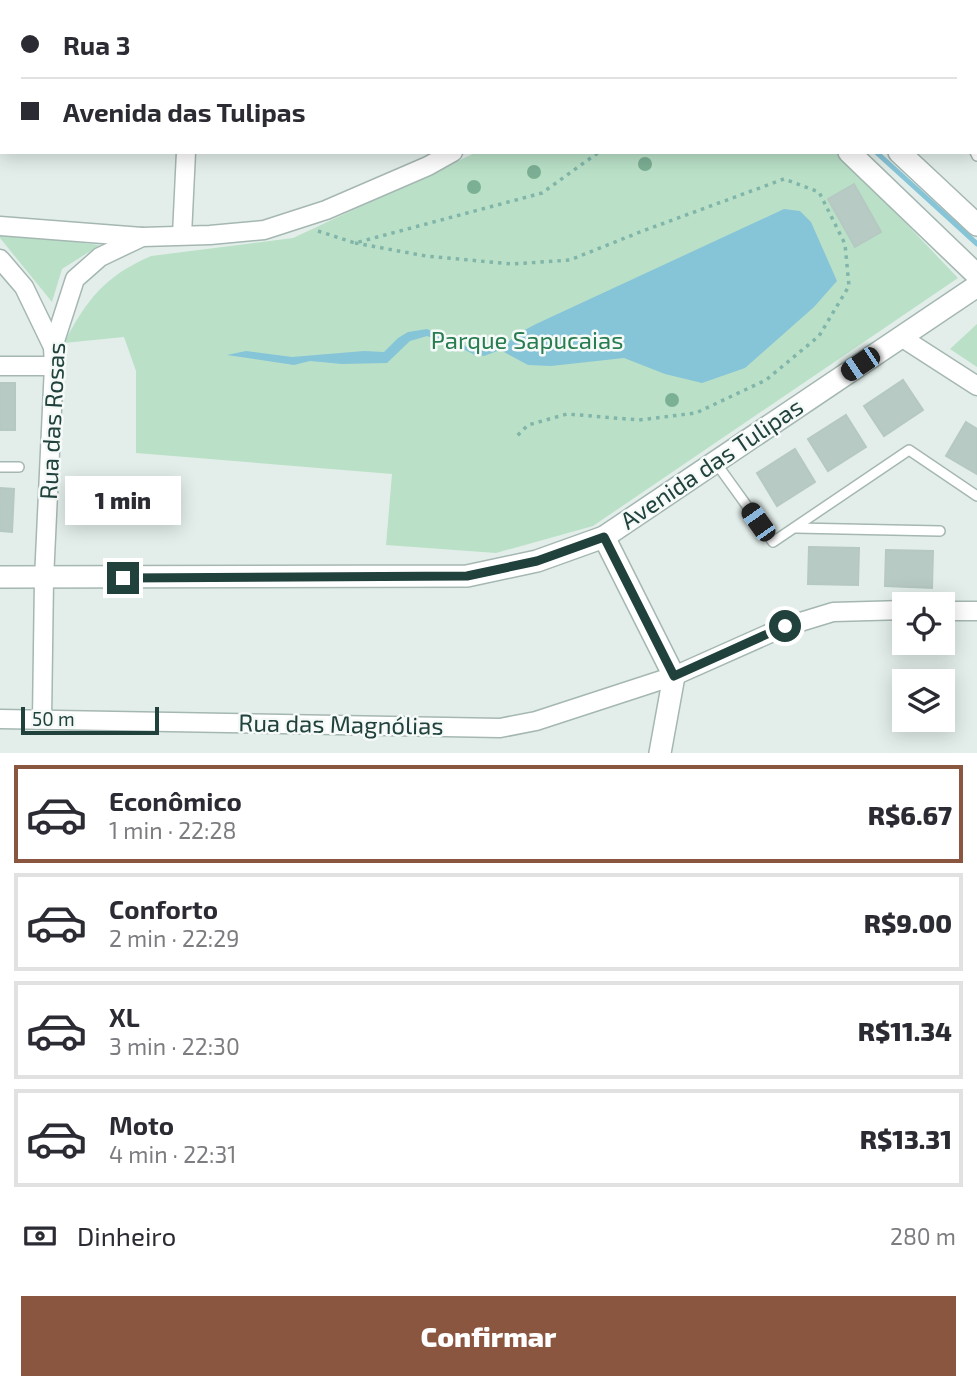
<!DOCTYPE html>
<html lang="pt">
<meta charset="utf-8">
<style>
:root{--surface:#fff;--page:#f7f7f7;--text:#2b2b33;--muted:#7c7c81;--line:#e1e1e2;--accent:#8a5640}
body{margin:0;font-family:"Exo 2",sans-serif;background:var(--page);color:var(--text);height:100vh;display:flex;flex-direction:column;font-size:26px;white-space:nowrap}
*{box-sizing:border-box;margin:0}
p{font-size:23px;color:var(--muted)}
.icon{flex:none;width:38px;height:38px;fill:none;stroke:currentColor;stroke-width:2;stroke-linecap:round;stroke-linejoin:round}
.map{position:relative;height:753px;overflow:hidden}
.panel{display:flex;flex-direction:column;background:var(--surface);flex:1}
.panel>*{flex:none}
.banner{position:absolute;left:0px;top:0px;width:978px;height:154px;box-shadow:0 4px 18px #0003;display:grid;align-content:center;height:154px;padding:0 21px;background:var(--surface)}
.controls{position:absolute;left:892px;top:592px;display:grid;gap:14px}
.controls a{display:grid;place-items:center;width:63px;height:63px;border-radius:0px;background:var(--surface);box-shadow:0 4px 18px #0003;font-size:35px}
.scale{position:absolute;left:21px;bottom:18px;width:138px;box-sizing:border-box;padding-left:7px;border:4px solid #21423c;border-top:0;font-size:19px;line-height:24px;white-space:nowrap;color:#21423c;-webkit-text-stroke:5px #f5faf8;paint-order:stroke}
.end{position:absolute;width:32px;height:32px;margin:-16px;border:9px solid #21423c;background:#fff;box-shadow:0 0 0 4px #fff}
.from{border-radius:50%}
.bubble{position:absolute;height:49px;border-radius:0px;background:var(--surface);box-shadow:0 4px 18px #0003;font-size:23px;font-weight:800;line-height:49px;text-align:center}
.car{position:absolute;width:21px;height:42px;margin:-21px -10px;border-radius:9px;box-shadow:0 0 5px 2px #0007;background:linear-gradient(#222 24%,#8ab4d8 0 40%,#222 0 76%,#8ab4d8 0 86%,#222 0)}
.banner b{display:flex;align-items:center;gap:24px;height:66px;font-size:26px}
.banner b+b{border-top:2px solid var(--line)}
.banner i{width:18px;height:18px;background:var(--text)}
ul{padding:12px 0 0;list-style:none}
li{display:flex;align-items:center;gap:21px;height:98px;margin:0 14px 10px;padding:0 7px;border:4px solid var(--line);border-radius:0px}
li div{flex:1}
li b{display:block;font-size:26px}
li em{font-style:normal;font-weight:800}
li.active{border-color:var(--accent)}
li>.icon{width:63px;height:63px;stroke-width:1.5}
.pay{display:flex;align-items:center;gap:18px;height:77px;padding:0 21px;font-size:26px}
.pay p{margin-inline-start:auto}
.primary-button{display:flex;gap:14px;margin-top:auto;padding:14px 21px}
.primary-button a{flex:1;height:80px;border-radius:0px;background:var(--accent);color:#fff;font-size:28px;font-weight:800;line-height:80px;text-align:center}
.map>svg:first-child{display:block}
.green{fill:#bae1c8}
.water{fill:#86c4d8}
.lines{fill:none;stroke-linecap:round;stroke-linejoin:round}
.stream{stroke:#86c4d8;stroke-width:5}
.building{fill:#b8cac4;stroke:#b5c9c2;stroke-width:2}
.service-casing{stroke:#a5b7b2;stroke-width:12}
.minor-casing{stroke:#a5b7b2;stroke-width:21}
.tertiary-casing{stroke:#a5b7b2;stroke-width:24}
.path{stroke:#81b5a9;stroke-width:3.5;stroke-dasharray:3.5 5;stroke-linecap:butt}
.service{stroke:#fff;stroke-width:9}
.minor{stroke:#fff;stroke-width:18}
.tertiary{stroke:#fff;stroke-width:21}
.tree{fill:#7cb095}
.route{stroke:#21423c;stroke-width:9}
.labels{text-anchor:middle;stroke-width:5;stroke-linejoin:round;paint-order:stroke}
.park-label{font-size:24px;fill:#277d50;stroke:#f5faf8}
.street-label{font-size:24px;fill:#21423c;stroke:#f5faf8}
</style>
<div class="map">
<svg width="977" height="753" viewBox="0 0 977 753">
<rect width="100%" height="100%" fill="#e3eeea"/>
<g class="green">
<polygon points="594,0 744,0 745,2 594,2"/>
<path d="M 477,152 L 838,152 L 958,278 L 593,526 L 496,553 L 386,545 L 392,474 L 136,453 L 136,371 L 124,337 L 64,343 C 87,299 105,276 151,256 L 293,238 Z"/>
<polygon points="0,233 100,245 62,269 52,302 0,238"/>
<polygon points="977,324 977,367 950,349"/>
</g>
<polygon class="water" points="784,209 800,211 811,222 837,281 814,307 745,368 702,383 665,374 624,358 551,366 528,365 500,350 484,356 475,355 449,342 443,342 427,336 410,341 387,363 342,364 310,361 294,365 227,355 246,351 292,357 364,351 384,352 398,338 408,332 427,329 444,337 449,337 475,351 488,350 499,345 504,346 517,334 536,324"/>
<g class="lines">
<g class="stream">
<polyline points="783,0 784,2"/>
<polyline points="876,152 977,244"/>
</g>
</g>
<g class="building">
<polygon points="854,184 881,232 855,247 828,199"/>
<polygon points="903,380 923,410 884,436 864,406"/>
<rect x="0" y="383" width="15" height="47"/>
<polygon points="846,415 866,447 828,471 808,439"/>
<polygon points="966,422 977,429 977,474 946,456"/>
<polygon points="795,449 815,482 777,506 757,473"/>
<polygon points="0,488 14,489 12,532 0,531"/>
<polygon points="809,547 859,548 858,585 808,584"/>
<polygon points="886,550 933,551 932,588 885,586"/>
</g>
<g class="lines">
<g class="service-casing">
<g id="service">
<polyline points="897,0 897,2"/>
<polyline points="975,152 977,156"/>
<polyline points="716,463 773,542 909,450 977,496"/>
<polyline points="0,467 19,467"/>
<polyline points="796,528 940,531"/>
</g>
</g>
<g class="minor-casing">
<g id="minor">
<polyline points="185,0 186,2"/>
<polyline points="576,0 576,2"/>
<polyline points="424,2 427,0"/>
<polyline points="0,87 2,87"/>
<polyline points="0,226 142,237"/>
<polyline points="182,235 186,152"/>
<polyline points="0,259 24,287 53,347"/>
<polyline points="901,337 977,386"/>
<polyline points="0,366 54,366"/>
<polyline points="943,611 977,611"/>
<polyline points="0,719 500,728 536,721 674,676 784,627 833,612 905,610"/>
<polyline points="42,719 44,579 54,366 53,347 75,279 100,257 142,237 210,235 264,230 326,210 428,166 453,152"/>
</g>
</g>
<g class="tertiary-casing">
<g id="tertiary">
<polyline points="763,0 763,2"/>
<polyline points="798,0 798,2"/>
<polyline points="849,152 977,275"/>
<polyline points="899,152 977,225"/>
<polyline points="604,537 674,676 660,753"/>
<polyline points="0,577 467,576 537,561 604,537 977,286"/>
</g>
</g>
<g class="path">
<polyline points="318,231 355,243 542,193 599,152"/>
<polyline points="355,243 426,256 512,264 570,260 640,232 784,179 819,192 845,244 849,286 819,336 766,380 696,413 639,420 567,414 528,425 517,436"/>
</g>
<use href="#service" class="service"/>
<use href="#minor" class="minor"/>
<use href="#tertiary" class="tertiary"/>
</g>
<g class="tree">
<circle cx="645" cy="164" r="7"/>
<circle cx="534" cy="172" r="7"/>
<circle cx="474" cy="187" r="7"/>
<circle cx="672" cy="400" r="7"/>
</g>
<g class="lines">
<polyline class="route" points="123,578 467,576 537,561 604,537 674,676 785,626"/>
</g>
<g class="labels">
<g class="park-label">
<text x="527" y="349">Parque Sapucaias</text>
</g>
<g class="street-label">
<text transform="translate(53 421) rotate(-87)" y="8">Rua das Rosas</text>
<text transform="translate(712 464) rotate(-34)" y="8">Avenida das Tulipas</text>
<text transform="translate(341 725) rotate(1)" y="8">Rua das Magnólias</text>
</g>
</g>
</svg>
<div class="controls">
<a><svg class="icon" aria-label="locate" viewBox="0 0 24 24"><circle cx="12" cy="12" r="6"/><path d="M12 2v4M12 18v4M2 12h4M18 12h4"/></svg></a>
<a><svg class="icon" aria-label="layers" viewBox="0 0 24 24"><path d="M12 4l9 5-9 5-9-5zM3 14l9 5 9-5"/></svg></a>
</div>
<div class="scale">50 m</div>
<i class="end from" style="left:785px;top:626px"></i>
<i class="end" style="left:123px;top:578px"></i>
<div class="bubble" style="left:65px;top:476px;width:116px">1 min</div>
<i class="car" style="left:860px;top:364px;rotate:236deg"></i>
<i class="car" style="left:758px;top:522px;rotate:325deg"></i>
<div class="banner">
<b><i class="from"></i>Rua 3</b>
<b><i></i>Avenida das Tulipas</b>
</div>
</div>
<section class="panel">
<ul>
<li class="active"><svg class="icon" aria-label="car" viewBox="0 0 24 24"><path d="M5 17H2v-5l4-1 3-4h7l3 4 3 1v5h-3M9 17h6M6 11h13"/><circle cx="7" cy="17" r="2"/><circle cx="17" cy="17" r="2"/></svg><div><b>Econômico</b><p>1 min · 22:28</p></div><em>R$6.67</em></li>
<li><svg class="icon" aria-label="car" viewBox="0 0 24 24"><path d="M5 17H2v-5l4-1 3-4h7l3 4 3 1v5h-3M9 17h6M6 11h13"/><circle cx="7" cy="17" r="2"/><circle cx="17" cy="17" r="2"/></svg><div><b>Conforto</b><p>2 min · 22:29</p></div><em>R$9.00</em></li>
<li><svg class="icon" aria-label="car" viewBox="0 0 24 24"><path d="M5 17H2v-5l4-1 3-4h7l3 4 3 1v5h-3M9 17h6M6 11h13"/><circle cx="7" cy="17" r="2"/><circle cx="17" cy="17" r="2"/></svg><div><b>XL</b><p>3 min · 22:30</p></div><em>R$11.34</em></li>
<li><svg class="icon" aria-label="car" viewBox="0 0 24 24"><path d="M5 17H2v-5l4-1 3-4h7l3 4 3 1v5h-3M9 17h6M6 11h13"/><circle cx="7" cy="17" r="2"/><circle cx="17" cy="17" r="2"/></svg><div><b>Moto</b><p>4 min · 22:31</p></div><em>R$13.31</em></li>
</ul>
<div class="pay"><svg class="icon" aria-label="cash" viewBox="0 0 24 24"><path d="M3 7h18v10H3z"/><circle cx="12" cy="12" r="2"/></svg>Dinheiro<p>280 m</p></div>
<div class="primary-button"><a>Confirmar</a></div>
</section>
